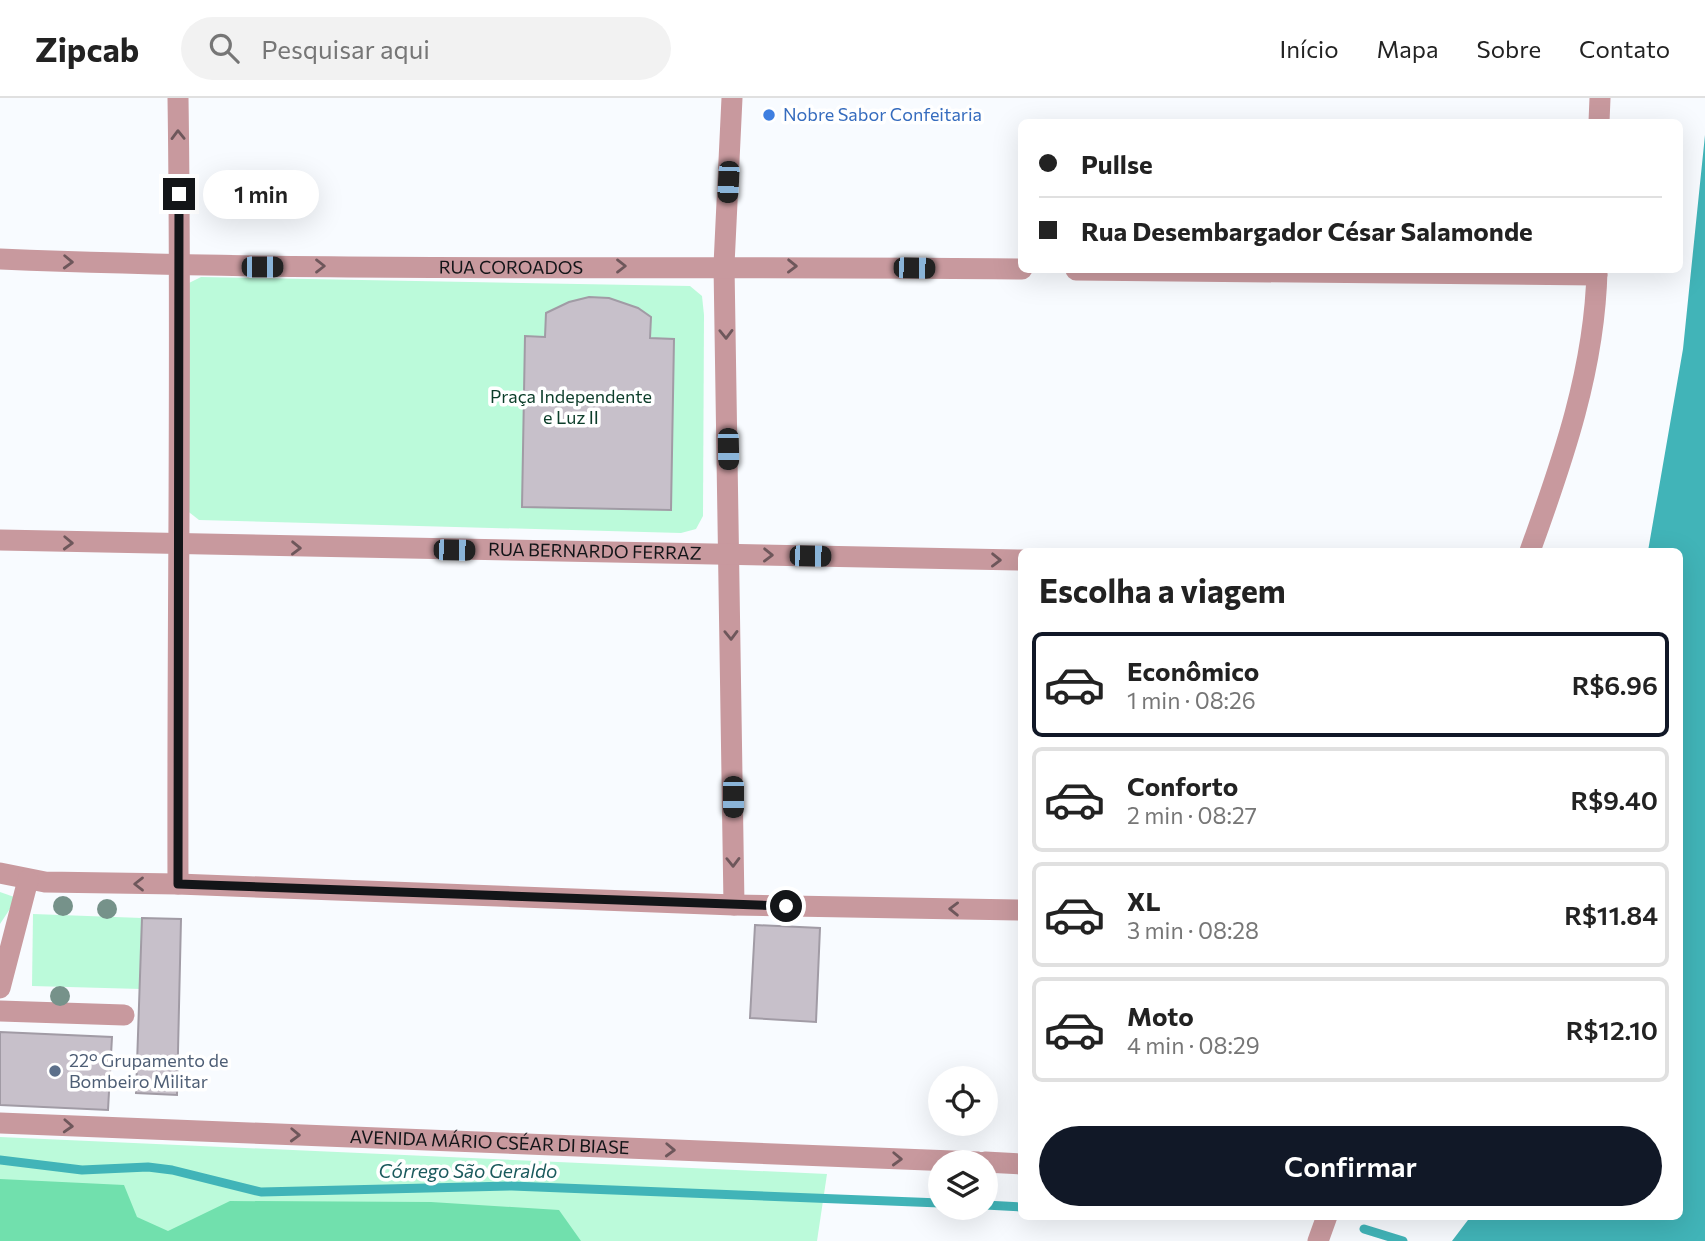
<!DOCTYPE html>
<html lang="pt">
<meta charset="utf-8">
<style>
:root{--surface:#fff;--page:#f2f2f2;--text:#222;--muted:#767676;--line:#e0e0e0;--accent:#111827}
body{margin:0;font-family:Commissioner,sans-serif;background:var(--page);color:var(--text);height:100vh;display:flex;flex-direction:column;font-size:26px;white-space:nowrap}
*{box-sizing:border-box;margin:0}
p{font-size:23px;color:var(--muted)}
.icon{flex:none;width:38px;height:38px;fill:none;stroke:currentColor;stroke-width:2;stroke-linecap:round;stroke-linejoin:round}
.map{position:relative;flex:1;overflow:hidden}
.panel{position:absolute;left:1018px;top:450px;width:665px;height:672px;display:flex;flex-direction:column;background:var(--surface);border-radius:10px;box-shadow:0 7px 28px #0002}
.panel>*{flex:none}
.guide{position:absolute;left:1018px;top:21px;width:665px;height:154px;border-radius:10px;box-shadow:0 7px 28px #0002;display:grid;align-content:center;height:154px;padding:0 21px;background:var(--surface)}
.controls{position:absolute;left:928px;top:968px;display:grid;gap:14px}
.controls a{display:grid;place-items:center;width:70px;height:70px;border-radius:50%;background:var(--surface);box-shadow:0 7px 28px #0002;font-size:35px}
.end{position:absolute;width:32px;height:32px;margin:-16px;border:9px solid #131518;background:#fff;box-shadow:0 0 0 4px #fff}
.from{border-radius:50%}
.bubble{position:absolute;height:49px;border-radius:24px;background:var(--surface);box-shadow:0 7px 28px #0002;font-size:23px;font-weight:600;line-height:49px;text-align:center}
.car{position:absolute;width:21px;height:42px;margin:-21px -10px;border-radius:9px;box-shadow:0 0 5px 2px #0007;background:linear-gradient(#222 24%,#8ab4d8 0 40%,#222 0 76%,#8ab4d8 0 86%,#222 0)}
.guide b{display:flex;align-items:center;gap:24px;height:66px;font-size:26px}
.guide b+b{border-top:2px solid var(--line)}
.guide i{width:18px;height:18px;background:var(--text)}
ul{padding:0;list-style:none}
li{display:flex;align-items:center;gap:21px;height:105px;margin:0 14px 10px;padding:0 7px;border:4px solid var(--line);border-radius:10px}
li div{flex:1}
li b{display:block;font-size:26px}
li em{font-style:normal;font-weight:600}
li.active{border-color:var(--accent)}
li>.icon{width:63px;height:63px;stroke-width:1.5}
h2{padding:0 21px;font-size:32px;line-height:84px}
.cta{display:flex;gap:14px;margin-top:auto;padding:14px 21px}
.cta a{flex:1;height:80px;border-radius:42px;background:var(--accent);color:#fff;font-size:28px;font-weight:600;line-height:80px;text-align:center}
header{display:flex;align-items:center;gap:42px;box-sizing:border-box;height:98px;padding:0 35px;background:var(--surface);border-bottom:2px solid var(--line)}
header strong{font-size:33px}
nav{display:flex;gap:38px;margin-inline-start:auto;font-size:24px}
.search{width:490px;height:63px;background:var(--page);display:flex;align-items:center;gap:18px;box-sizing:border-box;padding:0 24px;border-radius:38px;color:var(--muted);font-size:26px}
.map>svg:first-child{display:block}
.green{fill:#bbfada}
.forest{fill:#71e0ad}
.water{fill:#41b4b8}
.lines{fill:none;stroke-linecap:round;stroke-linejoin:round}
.stream{stroke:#41b4b8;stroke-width:9}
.building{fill:#c7c0ca;stroke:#a19ba5;stroke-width:2}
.minor{stroke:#c8999e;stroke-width:21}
.tree{fill:#76928a}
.oneway{stroke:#6e575b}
.route{stroke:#131518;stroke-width:9}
.shop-dot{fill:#3f7fe0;stroke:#fff;stroke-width:2.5}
.service-dot{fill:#5c6f8a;stroke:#fff;stroke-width:2.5}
.labels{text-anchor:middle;stroke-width:7;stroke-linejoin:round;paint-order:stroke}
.shop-label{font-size:18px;fill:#366cbe;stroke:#fff;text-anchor:start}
.street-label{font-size:18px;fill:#131518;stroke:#fff}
.park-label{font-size:18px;fill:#0c3d2a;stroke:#fff}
.service-label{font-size:18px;fill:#4e5e75;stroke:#fff;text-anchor:start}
.water-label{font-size:19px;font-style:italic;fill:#1b5a5d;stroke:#fff}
</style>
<header>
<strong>Zipcab</strong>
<div class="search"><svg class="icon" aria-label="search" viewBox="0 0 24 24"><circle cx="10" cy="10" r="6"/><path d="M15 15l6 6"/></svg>Pesquisar aqui</div>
<nav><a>Início</a><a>Mapa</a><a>Sobre</a><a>Contato</a></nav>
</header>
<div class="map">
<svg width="1705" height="1143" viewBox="0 0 1705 1143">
<rect width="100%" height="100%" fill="#f8fbff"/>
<g class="green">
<polygon points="201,179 690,188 702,198 704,217 703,418 696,431 681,435 199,422 185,411 187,186"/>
<polygon points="0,794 17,800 0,826"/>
<polygon points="33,816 142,820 141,891 32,888"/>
<polygon points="0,1039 827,1076 817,1143 0,1143"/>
</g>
<polygon class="forest" points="0,1081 124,1087 137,1119 168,1133 230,1103 431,1104 559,1112 581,1143 0,1143"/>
<polygon class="water" points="1705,37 1705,1143 1452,1143 1471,1118 1680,1118 1680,453 1648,453 1683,251"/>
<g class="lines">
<g class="stream">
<polyline points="0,1062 82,1072 148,1069 172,1072 261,1094 512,1088 940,1105"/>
<polyline points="985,1107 1022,1109"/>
<polyline points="1364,1131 1403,1143"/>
</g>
</g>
<g class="building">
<polygon points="589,199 609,200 638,210 651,219 650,240 674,241 671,412 522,409 525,238 545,239 546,215 569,204"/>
<polygon points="142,820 181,821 177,997 136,995"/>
<polygon points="755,827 820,830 816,924 750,920"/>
<polygon points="0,934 112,939 108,1012 0,1007"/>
</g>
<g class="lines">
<g class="minor">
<path d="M 178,0 C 182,262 177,524 178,786"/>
<polyline points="732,0 724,167 734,807"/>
<polyline points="1599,24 1600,0"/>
<path id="s1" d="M 0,161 C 340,175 681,167 1022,171"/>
<polyline points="1076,172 1597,177"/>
<path id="s2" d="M 0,442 L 1022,462"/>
<path d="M 1530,453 C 1563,362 1595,270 1597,172"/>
<polyline points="0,775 45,784 178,786 734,807 1022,812"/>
<polyline points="0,890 28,782"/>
<polyline points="0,913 124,917"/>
<path id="s3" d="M 0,1025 L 978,1064"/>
<polyline points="985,1064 1022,1066"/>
<polyline points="1318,1143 1327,1118"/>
</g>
</g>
<g class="tree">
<circle cx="63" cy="808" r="10"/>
<circle cx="107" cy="811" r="10"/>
<circle cx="60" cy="898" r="10"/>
</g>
<defs><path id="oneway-chevron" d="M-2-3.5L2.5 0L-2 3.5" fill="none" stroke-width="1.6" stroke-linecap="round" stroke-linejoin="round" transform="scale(1.75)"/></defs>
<g class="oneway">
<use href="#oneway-chevron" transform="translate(178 37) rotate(-91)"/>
<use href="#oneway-chevron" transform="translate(68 164) rotate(2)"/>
<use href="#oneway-chevron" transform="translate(320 168)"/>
<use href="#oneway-chevron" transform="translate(621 168)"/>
<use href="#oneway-chevron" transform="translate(792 168) rotate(1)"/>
<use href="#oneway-chevron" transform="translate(726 236) rotate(89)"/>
<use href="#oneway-chevron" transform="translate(68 445) rotate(2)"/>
<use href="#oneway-chevron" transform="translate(296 450) rotate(1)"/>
<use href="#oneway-chevron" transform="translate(768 457) rotate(1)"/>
<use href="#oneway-chevron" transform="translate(996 462) rotate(1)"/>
<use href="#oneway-chevron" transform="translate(731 537) rotate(89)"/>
<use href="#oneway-chevron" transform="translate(733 764) rotate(89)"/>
<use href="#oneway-chevron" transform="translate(139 786) rotate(-180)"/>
<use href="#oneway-chevron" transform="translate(954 811) rotate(-179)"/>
<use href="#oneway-chevron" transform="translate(68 1028) rotate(3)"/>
<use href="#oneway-chevron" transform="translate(295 1037) rotate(2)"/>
<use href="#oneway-chevron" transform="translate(670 1052) rotate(2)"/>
<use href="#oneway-chevron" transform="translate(897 1061) rotate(2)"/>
</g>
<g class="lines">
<polyline class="route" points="179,96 178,786 786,808"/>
</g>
<circle class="shop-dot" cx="769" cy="17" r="7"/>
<circle class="service-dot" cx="55" cy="973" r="7"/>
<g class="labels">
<g class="shop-label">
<text x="783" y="23">Nobre Sabor Confeitaria</text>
</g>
<g class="street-label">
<text dy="6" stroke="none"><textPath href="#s1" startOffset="511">RUA COROADOS</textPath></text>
<text dy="6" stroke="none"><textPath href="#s2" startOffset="595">RUA BERNARDO FERRAZ</textPath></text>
<text dy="6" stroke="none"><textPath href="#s3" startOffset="490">AVENIDA MÁRIO CSÉAR DI BIASE</textPath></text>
</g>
<g class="park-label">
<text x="571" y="305">Praça Independente<tspan x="571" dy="21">e Luz II</tspan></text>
</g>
<g class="service-label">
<text x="69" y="969">22° Grupamento de<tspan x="69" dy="21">Bombeiro Militar</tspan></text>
</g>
<g class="water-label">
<text x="468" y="1080">Córrego São Geraldo</text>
</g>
</g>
</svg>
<div class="controls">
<a><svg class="icon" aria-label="locate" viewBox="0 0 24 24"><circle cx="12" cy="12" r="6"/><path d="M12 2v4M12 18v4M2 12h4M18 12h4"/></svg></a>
<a><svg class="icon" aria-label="layers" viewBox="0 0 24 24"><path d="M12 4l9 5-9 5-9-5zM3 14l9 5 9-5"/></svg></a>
</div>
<i class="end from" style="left:786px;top:808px"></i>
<i class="end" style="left:179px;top:96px"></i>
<div class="bubble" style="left:203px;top:72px;width:116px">1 min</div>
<i class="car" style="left:728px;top:84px;rotate:183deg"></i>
<i class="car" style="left:262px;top:169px;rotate:90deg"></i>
<i class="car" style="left:914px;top:170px;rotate:91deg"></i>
<i class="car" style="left:728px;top:351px;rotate:179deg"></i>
<i class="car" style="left:454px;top:452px;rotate:91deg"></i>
<i class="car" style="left:810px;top:458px;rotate:91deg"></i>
<i class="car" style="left:733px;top:699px;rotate:180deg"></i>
<div class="guide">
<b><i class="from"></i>Pullse</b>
<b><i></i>Rua Desembargador César Salamonde</b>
</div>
<section class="panel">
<h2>Escolha a viagem</h2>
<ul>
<li class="active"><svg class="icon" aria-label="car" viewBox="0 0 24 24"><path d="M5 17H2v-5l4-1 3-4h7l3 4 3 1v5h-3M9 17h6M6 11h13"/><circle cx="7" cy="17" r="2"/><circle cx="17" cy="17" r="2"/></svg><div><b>Econômico</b><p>1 min · 08:26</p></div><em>R$6.96</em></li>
<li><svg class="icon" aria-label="car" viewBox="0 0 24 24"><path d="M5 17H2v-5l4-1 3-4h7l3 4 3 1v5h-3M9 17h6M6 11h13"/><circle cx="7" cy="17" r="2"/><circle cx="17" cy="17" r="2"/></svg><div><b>Conforto</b><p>2 min · 08:27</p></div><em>R$9.40</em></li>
<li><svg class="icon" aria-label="car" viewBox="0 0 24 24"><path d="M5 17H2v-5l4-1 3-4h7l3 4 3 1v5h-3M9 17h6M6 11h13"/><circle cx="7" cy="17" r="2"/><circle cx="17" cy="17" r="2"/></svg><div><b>XL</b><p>3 min · 08:28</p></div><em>R$11.84</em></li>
<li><svg class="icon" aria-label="car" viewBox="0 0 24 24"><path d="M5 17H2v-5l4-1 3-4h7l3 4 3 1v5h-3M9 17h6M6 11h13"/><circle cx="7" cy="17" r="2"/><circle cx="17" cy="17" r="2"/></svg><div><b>Moto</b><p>4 min · 08:29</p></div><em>R$12.10</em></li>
</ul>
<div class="cta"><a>Confirmar</a></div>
</section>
</div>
